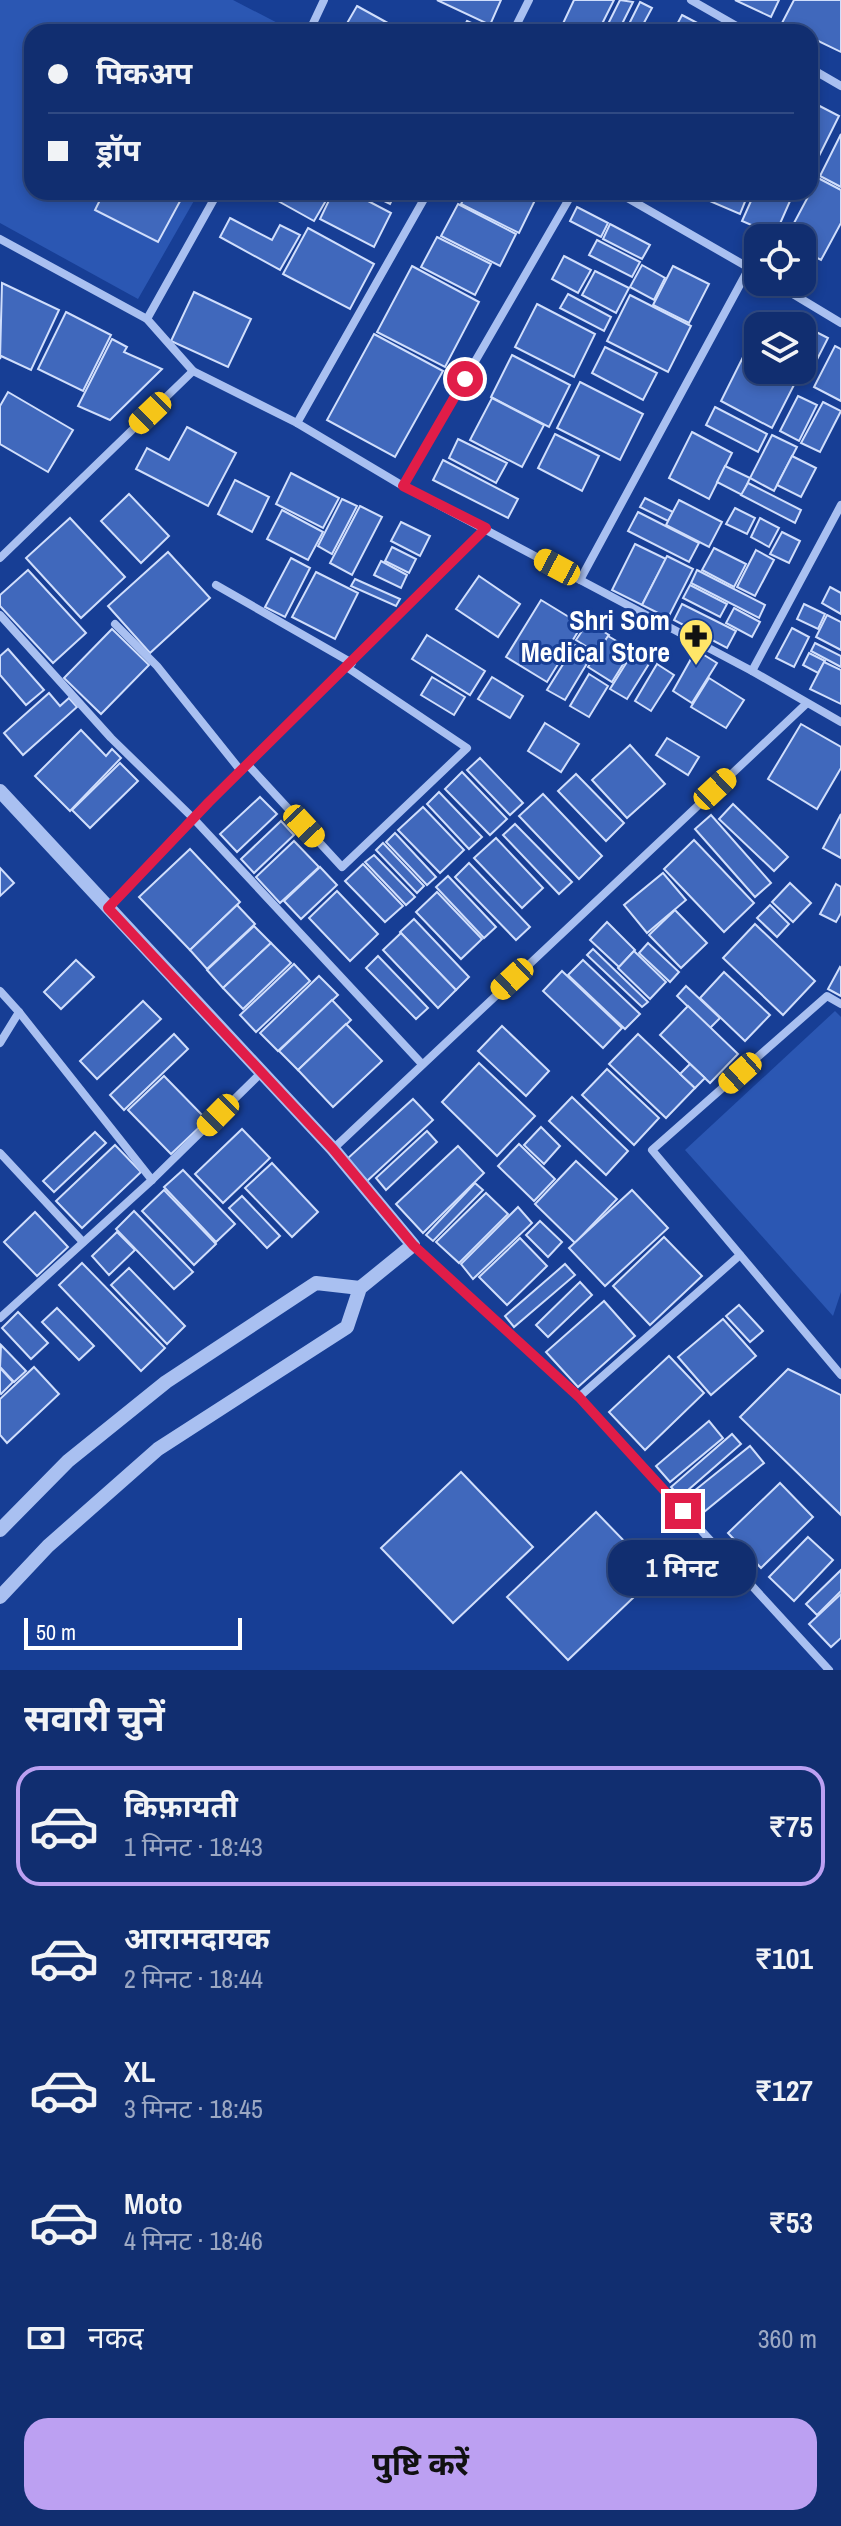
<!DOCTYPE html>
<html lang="hi">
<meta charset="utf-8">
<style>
:root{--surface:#112e70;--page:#1a3675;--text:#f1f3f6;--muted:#9ca8c3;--line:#304a83;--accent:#bca0f2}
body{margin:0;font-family:"Archivo Narrow","Noto Sans Devanagari",sans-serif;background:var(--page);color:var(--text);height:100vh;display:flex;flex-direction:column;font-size:30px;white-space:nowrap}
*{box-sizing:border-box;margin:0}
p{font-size:26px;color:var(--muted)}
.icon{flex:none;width:44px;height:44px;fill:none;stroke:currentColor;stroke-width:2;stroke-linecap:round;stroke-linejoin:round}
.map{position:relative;height:1670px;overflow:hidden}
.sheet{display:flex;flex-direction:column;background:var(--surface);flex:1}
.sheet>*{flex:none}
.top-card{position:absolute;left:24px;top:24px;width:794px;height:176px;border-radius:24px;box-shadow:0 4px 12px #0003,0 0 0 2px var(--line);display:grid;align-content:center;height:176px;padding:0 24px;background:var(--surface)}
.controls{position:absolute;left:744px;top:224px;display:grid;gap:16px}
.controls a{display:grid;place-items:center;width:72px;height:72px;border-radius:16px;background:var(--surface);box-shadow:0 4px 12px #0003,0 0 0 2px var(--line);font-size:40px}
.scale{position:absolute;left:24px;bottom:20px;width:218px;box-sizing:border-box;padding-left:8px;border:4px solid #fff;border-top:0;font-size:22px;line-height:28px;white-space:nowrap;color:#fff;-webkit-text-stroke:6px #173e95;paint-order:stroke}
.end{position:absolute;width:36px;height:36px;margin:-18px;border:10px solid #e11d48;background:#fff;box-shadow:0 0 0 4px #fff}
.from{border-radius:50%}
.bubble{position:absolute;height:56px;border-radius:24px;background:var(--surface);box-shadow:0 4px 12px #0003,0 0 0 2px var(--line);font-size:26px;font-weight:700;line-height:56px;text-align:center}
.car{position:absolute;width:24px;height:48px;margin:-24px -12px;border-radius:10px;box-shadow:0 0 6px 2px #0007;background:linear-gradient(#f5c518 24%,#345 0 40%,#f5c518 0 76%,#345 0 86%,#f5c518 0)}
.top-card b{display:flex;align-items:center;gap:28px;height:76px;font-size:30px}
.top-card b+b{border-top:2px solid var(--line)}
.top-card i{width:20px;height:20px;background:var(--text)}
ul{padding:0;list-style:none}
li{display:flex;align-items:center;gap:24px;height:120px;margin:0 16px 12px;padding:0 8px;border:4px solid transparent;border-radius:24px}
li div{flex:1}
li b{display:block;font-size:30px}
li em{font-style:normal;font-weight:700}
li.active{border-color:var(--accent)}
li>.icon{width:72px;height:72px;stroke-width:1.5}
h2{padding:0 24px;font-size:36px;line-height:96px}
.pay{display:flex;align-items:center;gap:20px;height:88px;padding:0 24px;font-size:30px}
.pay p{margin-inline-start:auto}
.primary-button{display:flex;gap:16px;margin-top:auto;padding:16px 24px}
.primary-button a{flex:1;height:92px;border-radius:24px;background:var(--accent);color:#111;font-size:32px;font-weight:700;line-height:92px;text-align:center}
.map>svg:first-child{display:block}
.green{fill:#2b57b3}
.building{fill:#4068bc;stroke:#d0defc;stroke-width:2}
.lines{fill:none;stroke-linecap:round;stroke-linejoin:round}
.minor{stroke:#a9c0f1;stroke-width:8}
.tertiary{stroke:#a9c0f1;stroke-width:14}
.route{stroke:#e11d48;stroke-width:10}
.labels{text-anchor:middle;stroke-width:6;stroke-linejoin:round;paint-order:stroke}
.poi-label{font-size:28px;font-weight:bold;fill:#fff;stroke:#173e95;text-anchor:end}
</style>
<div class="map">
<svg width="841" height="1670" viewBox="0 0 841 1670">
<rect width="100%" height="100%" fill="#173e95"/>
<g class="green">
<polygon points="0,0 233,0 291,30 32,32 32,192 199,192 138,299 0,223"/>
<polygon points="835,1011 841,1017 841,1292 833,1316 685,1150"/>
</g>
<g class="building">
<polygon points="437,0 501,0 490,25"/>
<polygon points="574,0 614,0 598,32 559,32"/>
<polygon points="620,0 633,2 618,32 604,32"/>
<polygon points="735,0 779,0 771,17"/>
<polygon points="794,0 841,0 841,52 810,37 810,32 800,32 782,23"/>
<polygon points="640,2 652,8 639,32 625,32"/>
<polygon points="357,6 404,32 342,32"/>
<polygon points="682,15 705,27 703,32 673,32"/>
<polygon points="467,21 487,30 486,32 461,32"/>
<polygon points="810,101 839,116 813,168 810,166"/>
<polygon points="841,134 841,187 820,176"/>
<polygon points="818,178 841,190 841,223 821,260 802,250 802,238 786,238"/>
<polygon points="104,192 185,192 158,242 95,210"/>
<polygon points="262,192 331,192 314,221"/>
<polygon points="333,192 351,192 391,213 374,247 320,219"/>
<polygon points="366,192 396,192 390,204"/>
<polygon points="467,192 539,192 519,233 461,204"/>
<polygon points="708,192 749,192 740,214 705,199"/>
<polygon points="755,192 794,192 775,235 742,221"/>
<polygon points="458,204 516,234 500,266 441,236"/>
<polygon points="577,207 608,223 601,237 570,221"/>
<polygon points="230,218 272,240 280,225 300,235 280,270 220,237"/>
<polygon points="610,224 650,245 642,259 603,239"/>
<polygon points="308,228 374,264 350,309 283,274"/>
<polygon points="437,237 491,264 475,295 421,267"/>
<polygon points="597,240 640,262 632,277 589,255"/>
<polygon points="564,256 591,270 578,293 552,279"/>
<polygon points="642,265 665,278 654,300 630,287"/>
<polygon points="412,266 479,302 445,367 377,332"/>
<polygon points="673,266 709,284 689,323 653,305"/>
<polygon points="595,271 629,288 616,313 582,295"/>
<polygon points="2,283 59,310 31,370 1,356 0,359"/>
<polygon points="194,292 251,319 228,367 171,341"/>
<polygon points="568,294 611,317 604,331 560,308"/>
<polygon points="630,295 691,326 668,372 607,341"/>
<polygon points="537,304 595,334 574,377 515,347"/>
<polygon points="66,312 111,335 83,391 38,369"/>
<polygon points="779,313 828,338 805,383 779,370 802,370 802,326 773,326"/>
<polygon points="374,334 443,371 395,457 327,420"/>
<polygon points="112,339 127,347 124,352 162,369 110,420 78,406"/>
<polygon points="835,346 841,349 841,401 814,387"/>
<polygon points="605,347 657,373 643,400 592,373"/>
<polygon points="512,355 570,385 549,427 491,397"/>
<polygon points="743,357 758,364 758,370 769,370 795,383 772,428 721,401"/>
<polygon points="580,382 643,414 620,460 557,428"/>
<polygon points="8,392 73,430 48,472 0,444 0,406"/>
<polygon points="798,396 817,405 799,441 780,431"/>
<polygon points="492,398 544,425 522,467 470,440"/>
<polygon points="823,402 841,411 820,452 801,443"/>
<polygon points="715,407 767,434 758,452 706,425"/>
<polygon points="187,427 236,453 208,506 136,469 147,448 169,460"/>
<polygon points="692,432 732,453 709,499 669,478"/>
<polygon points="555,434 599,456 582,491 538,468"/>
<polygon points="772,435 797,447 774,491 750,478"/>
<polygon points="458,439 507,463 496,483 449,458"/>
<polygon points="792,456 816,468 801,497 777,485"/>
<polygon points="443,460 518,499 508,518 433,480"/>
<polygon points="725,466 750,478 742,495 717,482"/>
<polygon points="291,473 339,498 323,528 276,504"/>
<polygon points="235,480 269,497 252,532 218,514"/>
<polygon points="748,483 801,510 795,523 741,495"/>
<polygon points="129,494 169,536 141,563 101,521"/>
<polygon points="645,498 673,512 668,521 640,507"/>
<polygon points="342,499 357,506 332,554 318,546"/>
<polygon points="679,500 722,522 709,547 666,525"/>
<polygon points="360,506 382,517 352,575 330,563"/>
<polygon points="735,508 755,518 747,534 726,524"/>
<polygon points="282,510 323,532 308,560 267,539"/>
<polygon points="638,512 699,543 689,562 628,531"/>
<polygon points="70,518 125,577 81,618 26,558"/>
<polygon points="760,518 779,528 769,547 751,537"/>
<polygon points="401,522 430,536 420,556 391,541"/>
<polygon points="782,532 800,541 789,563 770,554"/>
<polygon points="635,544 666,559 642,605 612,590"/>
<polygon points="392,547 416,559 409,573 385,561"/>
<polygon points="714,548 746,564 734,587 702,570"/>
<polygon points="756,550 774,560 755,596 737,587"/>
<polygon points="168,552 210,598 150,653 108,606"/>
<polygon points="667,556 693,569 668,618 642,605"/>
<polygon points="291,558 310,568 285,617 265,607"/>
<polygon points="381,561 407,575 401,588 374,575"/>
<polygon points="28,570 86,633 53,663 0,606 0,595"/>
<polygon points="697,570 765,605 759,618 691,583"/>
<polygon points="316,572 358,593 335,639 292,617"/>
<polygon points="479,576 520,604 498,637 456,609"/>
<polygon points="355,579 400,599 396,606 351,586"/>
<polygon points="690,585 727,604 720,617 683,598"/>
<polygon points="830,587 841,593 841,614 822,603"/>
<polygon points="541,600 582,625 547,682 506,657"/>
<polygon points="682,604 736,631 727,648 674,620"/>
<polygon points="804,604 825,614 818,629 797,619"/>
<polygon points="734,608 760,622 752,637 726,623"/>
<polygon points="827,615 841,622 841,650 816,637"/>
<polygon points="588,622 609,635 597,653 576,640"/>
<polygon points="792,628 809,637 794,667 776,658"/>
<polygon points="112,629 149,665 101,714 64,678"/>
<polygon points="427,635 485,671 470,695 412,659"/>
<polygon points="608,636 632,650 612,682 588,667"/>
<polygon points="815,643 841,656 841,667 811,651"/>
<polygon points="575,645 592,655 565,700 547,690"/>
<polygon points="8,649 44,690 26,705 0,675 0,656"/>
<polygon points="635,649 652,659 627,699 610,689"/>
<polygon points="696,650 717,663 692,703 673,691"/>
<polygon points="809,653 825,661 818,673 803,665"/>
<polygon points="824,662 841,670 841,704 810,689"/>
<polygon points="657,664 674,675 651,711 635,701"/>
<polygon points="589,674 608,686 589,717 570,706"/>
<polygon points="432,677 465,697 454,715 421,695"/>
<polygon points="492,677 523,696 510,718 478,699"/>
<polygon points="709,678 744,700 726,728 691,707"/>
<polygon points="49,693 60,706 69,698 77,707 23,755 4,733"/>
<polygon points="545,723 579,744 561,772 528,751"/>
<polygon points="801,724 841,747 841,768 817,809 768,779"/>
<polygon points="81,730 106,756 112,749 121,758 70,811 35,776"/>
<polygon points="667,738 699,757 688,775 656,755"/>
<polygon points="630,745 665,784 627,818 592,780"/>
<polygon points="480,758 523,803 510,815 467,770"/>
<polygon points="120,763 138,781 90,828 72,810"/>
<polygon points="462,772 507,819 490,835 445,789"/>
<polygon points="576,774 624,823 606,841 558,791"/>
<polygon points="439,792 482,837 469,849 427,804"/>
<polygon points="543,794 602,856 579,879 519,816"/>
<polygon points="260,797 277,814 237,852 220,834"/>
<polygon points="733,804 788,857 774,871 719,819"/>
<polygon points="423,807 464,850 440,873 398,830"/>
<polygon points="841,814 841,858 823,848"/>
<polygon points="711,815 771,883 755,897 695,829"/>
<polygon points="281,821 294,835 254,873 241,859"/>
<polygon points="515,824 572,882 559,894 503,835"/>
<polygon points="395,833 436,877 427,885 386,842"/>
<polygon points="496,838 543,888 522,908 474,858"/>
<polygon points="694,840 754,903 724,932 664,869"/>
<polygon points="294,841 319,867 280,903 256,877"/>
<polygon points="383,843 424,886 417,893 376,850"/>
<polygon points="190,849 240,902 190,950 139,897"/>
<polygon points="374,855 415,897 406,905 365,862"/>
<polygon points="469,863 530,927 516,940 455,877"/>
<polygon points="363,864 403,906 385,922 345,881"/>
<polygon points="320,867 337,885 301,919 284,901"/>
<polygon points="0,868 14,883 0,896"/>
<polygon points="663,873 686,900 647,933 624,905"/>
<polygon points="448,876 496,927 484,938 436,887"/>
<polygon points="790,883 811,903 793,922 772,902"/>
<polygon points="836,884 841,887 841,913 836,922 820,914"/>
<polygon points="337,891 378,934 350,961 309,918"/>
<polygon points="437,892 482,939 461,959 416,912"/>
<polygon points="237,905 255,924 207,969 190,950"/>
<polygon points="770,905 789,924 777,937 757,918"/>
<polygon points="675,910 707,943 681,968 649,935"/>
<polygon points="414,919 469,977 456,990 400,932"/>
<polygon points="607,922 635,950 619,967 590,940"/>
<polygon points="755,924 815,981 783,1015 723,958"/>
<polygon points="254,926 271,943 223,988 207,970"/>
<polygon points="401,933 456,990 438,1008 383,950"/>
<polygon points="271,943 291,963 243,1009 223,988"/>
<polygon points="648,943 679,972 670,982 639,953"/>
<polygon points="593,949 648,1002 642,1007 587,955"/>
<polygon points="634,951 666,982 650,999 618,968"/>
<polygon points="378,956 428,1008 416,1019 366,968"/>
<polygon points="76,960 94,977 61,1009 44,992"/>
<polygon points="583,960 640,1014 625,1029 568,975"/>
<polygon points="294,964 310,981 256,1032 240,1015"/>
<polygon points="840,967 841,968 841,996 828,989"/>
<polygon points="562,971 622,1028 603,1048 543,991"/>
<polygon points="724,972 770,1015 745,1041 700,998"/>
<polygon points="319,976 338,995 278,1051 260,1033"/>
<polygon points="686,986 720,1018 710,1028 677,996"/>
<polygon points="332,1000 351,1020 298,1070 279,1051"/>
<polygon points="143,1001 161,1019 97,1079 80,1061"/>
<polygon points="688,1006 738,1054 710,1083 660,1035"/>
<polygon points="346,1024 382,1061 333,1107 298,1070"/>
<polygon points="502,1026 549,1071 526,1096 478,1051"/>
<polygon points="174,1034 188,1049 124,1110 110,1095"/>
<polygon points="638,1034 695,1088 666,1118 609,1064"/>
<polygon points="479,1063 535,1116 497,1156 442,1102"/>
<polygon points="690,1064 705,1078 695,1088 680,1074"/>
<polygon points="607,1069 659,1118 634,1145 582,1095"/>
<polygon points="164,1076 207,1120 171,1154 128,1110"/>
<polygon points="572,1097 628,1151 606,1175 549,1121"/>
<polygon points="413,1099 433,1120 367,1181 347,1159"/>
<polygon points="541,1127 560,1146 544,1164 524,1145"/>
<polygon points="242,1129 270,1158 223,1203 195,1174"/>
<polygon points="427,1131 437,1142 386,1190 376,1178"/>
<polygon points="95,1132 106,1143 54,1192 43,1181"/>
<polygon points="519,1144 555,1179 534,1201 498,1166"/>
<polygon points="115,1145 141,1172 82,1228 56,1201"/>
<polygon points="458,1146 484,1173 423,1233 396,1204"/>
<polygon points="576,1161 617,1199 575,1243 535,1204"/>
<polygon points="272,1163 318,1212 292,1237 245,1188"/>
<polygon points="183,1170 235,1224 216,1242 164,1187"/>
<polygon points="475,1183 483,1190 433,1241 426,1235"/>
<polygon points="164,1190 216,1244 194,1265 142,1211"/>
<polygon points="632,1190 668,1228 605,1286 569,1248"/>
<polygon points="486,1193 508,1214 459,1263 436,1242"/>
<polygon points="242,1196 280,1236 267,1248 229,1208"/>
<polygon points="518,1207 532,1223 473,1279 461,1264"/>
<polygon points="134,1211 193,1272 174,1289 116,1229"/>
<polygon points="35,1212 68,1247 37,1276 4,1242"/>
<polygon points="540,1221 562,1242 548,1257 526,1235"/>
<polygon points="117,1232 135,1250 109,1275 92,1256"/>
<polygon points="664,1237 702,1276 650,1325 613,1286"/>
<polygon points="520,1238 547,1266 507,1305 479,1277"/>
<polygon points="82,1263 165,1348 141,1371 59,1285"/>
<polygon points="565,1264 575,1275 514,1327 505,1316"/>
<polygon points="129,1268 185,1326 167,1344 111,1285"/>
<polygon points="580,1282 592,1295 548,1337 536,1325"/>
<polygon points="604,1301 635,1336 578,1387 546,1352"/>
<polygon points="739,1305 763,1331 750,1342 726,1316"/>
<polygon points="57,1308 94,1346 79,1360 42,1322"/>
<polygon points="18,1312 48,1343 31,1359 2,1328"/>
<polygon points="723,1319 756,1356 711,1395 678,1357"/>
<polygon points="1,1345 26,1371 14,1382 0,1367"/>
<polygon points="669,1356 704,1393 645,1450 609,1412"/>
<polygon points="34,1367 59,1394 7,1443 0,1435 0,1399"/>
<polygon points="0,1368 13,1382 1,1394 0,1393"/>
<polygon points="788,1369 841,1395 841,1515 740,1417"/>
<polygon points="709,1421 723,1438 670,1482 656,1466"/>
<polygon points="732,1434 741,1444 680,1497 671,1487"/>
<polygon points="750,1446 764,1463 699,1516 684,1499"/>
<polygon points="461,1472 533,1547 453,1623 381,1548"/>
<polygon points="780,1483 813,1517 761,1568 728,1533"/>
<polygon points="596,1512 657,1575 568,1660 507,1597"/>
<polygon points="808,1537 833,1560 794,1601 769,1577"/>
<polygon points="841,1570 841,1591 817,1615 806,1604"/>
<polygon points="841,1594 841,1638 831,1647 809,1624"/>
</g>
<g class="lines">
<g class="minor">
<polyline points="691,0 747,32"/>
<polyline points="309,32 324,0"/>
<polyline points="513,32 529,0"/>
<polyline points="810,68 841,86"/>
<polyline points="617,192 758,273"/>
<polyline points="0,239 147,319 193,371 297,423 403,486 752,671 841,722"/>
<polyline points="773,282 841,323"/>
<polyline points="147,319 218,192"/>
<polyline points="297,423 428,192"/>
<polyline points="403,486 573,192"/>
<polyline points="0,558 193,371"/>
<polyline points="580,580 749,268"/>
<polyline points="216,585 352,663"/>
<polyline points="0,615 111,738 193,818 422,1064"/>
<polyline points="115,624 157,666 241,771"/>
<polyline points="752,671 841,505"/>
<polyline points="248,765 342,867 467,748 348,668"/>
<polyline points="108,908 193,818 486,528"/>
<polyline points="0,991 19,1012 152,1180"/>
<polyline points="841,1004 827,996 652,1150 841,1375"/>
<polyline points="0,1043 19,1012"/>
<polyline points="333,1149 806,704"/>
<polyline points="0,1153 83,1242"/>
<polyline points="413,1245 579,1397 829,1670"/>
<polyline points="0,1318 152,1180 262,1072"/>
<polyline points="579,1397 740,1255"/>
</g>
<g class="tertiary">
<polyline points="0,791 333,1149 413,1245 360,1288 347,1327 158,1449 48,1546 0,1597"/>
<polyline points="0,1530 68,1461 166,1382 316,1283 360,1288"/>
</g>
</g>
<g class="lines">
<polyline class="route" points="465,379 403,486 486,528 209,802 108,908 333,1149 413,1245 579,1397 683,1511"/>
</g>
<defs>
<g id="pharmacy-pin" transform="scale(1.8)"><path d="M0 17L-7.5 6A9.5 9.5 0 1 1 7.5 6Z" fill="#ffe668" stroke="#173e95"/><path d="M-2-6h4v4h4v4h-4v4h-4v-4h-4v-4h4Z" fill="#111"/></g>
</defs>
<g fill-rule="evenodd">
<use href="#pharmacy-pin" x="696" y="636"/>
</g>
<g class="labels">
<g class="poi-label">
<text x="670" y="630">Shri Som<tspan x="670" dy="32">Medical Store</tspan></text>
</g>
</g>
</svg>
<div class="controls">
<a><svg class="icon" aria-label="locate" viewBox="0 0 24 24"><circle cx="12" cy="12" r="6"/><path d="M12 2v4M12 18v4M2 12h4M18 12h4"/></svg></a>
<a><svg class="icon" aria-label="layers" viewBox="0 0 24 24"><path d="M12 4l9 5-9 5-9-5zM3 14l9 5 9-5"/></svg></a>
</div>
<div class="scale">50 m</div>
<i class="end from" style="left:465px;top:379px"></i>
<i class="end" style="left:683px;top:1511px"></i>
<div class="bubble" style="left:608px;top:1540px;width:148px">1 मिनट</div>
<i class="car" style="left:150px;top:413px;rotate:226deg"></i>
<i class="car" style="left:557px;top:567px;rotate:298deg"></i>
<i class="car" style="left:715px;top:789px;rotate:47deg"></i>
<i class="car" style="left:304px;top:826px;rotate:137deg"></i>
<i class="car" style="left:512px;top:979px;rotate:227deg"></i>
<i class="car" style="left:740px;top:1073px;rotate:228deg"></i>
<i class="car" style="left:218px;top:1115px;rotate:225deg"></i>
<div class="top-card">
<b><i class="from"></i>पिकअप</b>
<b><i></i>ड्रॉप</b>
</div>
</div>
<section class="sheet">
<h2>सवारी चुनें</h2>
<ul>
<li class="active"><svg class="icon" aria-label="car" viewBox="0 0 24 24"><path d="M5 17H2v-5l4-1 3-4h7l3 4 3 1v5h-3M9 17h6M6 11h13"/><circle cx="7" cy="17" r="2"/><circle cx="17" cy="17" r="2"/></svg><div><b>किफ़ायती</b><p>1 मिनट · 18:43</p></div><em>₹75</em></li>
<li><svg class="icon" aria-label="car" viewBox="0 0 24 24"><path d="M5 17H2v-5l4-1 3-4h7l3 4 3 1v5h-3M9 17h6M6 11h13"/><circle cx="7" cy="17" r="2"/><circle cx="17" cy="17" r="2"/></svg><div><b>आरामदायक</b><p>2 मिनट · 18:44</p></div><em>₹101</em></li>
<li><svg class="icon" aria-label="car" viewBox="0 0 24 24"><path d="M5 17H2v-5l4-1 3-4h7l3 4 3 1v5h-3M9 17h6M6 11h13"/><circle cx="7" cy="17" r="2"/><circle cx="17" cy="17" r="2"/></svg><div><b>XL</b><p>3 मिनट · 18:45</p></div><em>₹127</em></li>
<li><svg class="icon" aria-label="car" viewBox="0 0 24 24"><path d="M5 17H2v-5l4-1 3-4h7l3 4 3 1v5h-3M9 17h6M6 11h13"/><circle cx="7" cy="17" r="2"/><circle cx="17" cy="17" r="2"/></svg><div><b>Moto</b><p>4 मिनट · 18:46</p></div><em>₹53</em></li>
</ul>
<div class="pay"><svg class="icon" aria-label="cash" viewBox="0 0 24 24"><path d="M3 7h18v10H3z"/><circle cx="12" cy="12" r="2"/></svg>नकद<p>360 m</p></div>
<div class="primary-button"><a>पुष्टि करें</a></div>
</section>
